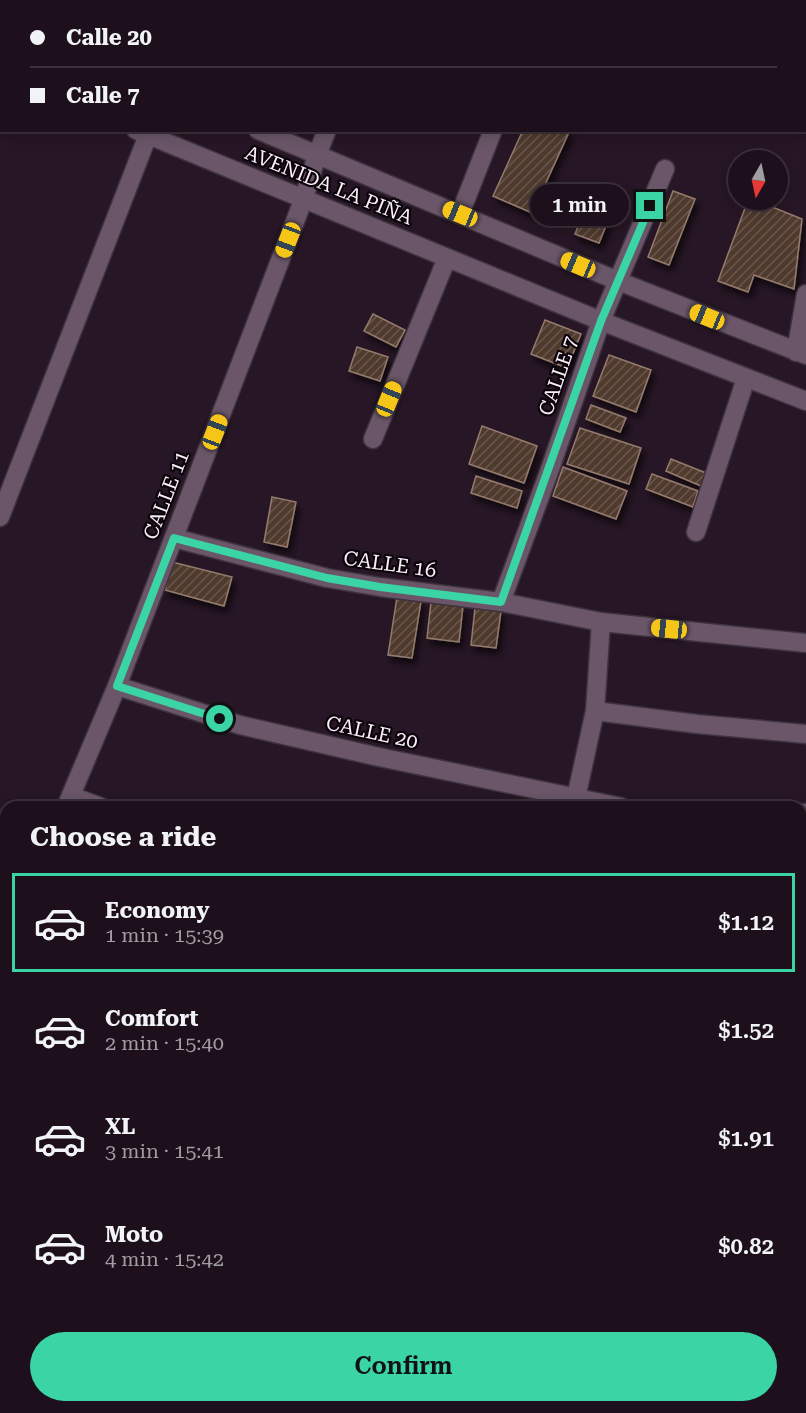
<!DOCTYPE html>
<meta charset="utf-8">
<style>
:root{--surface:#1d101c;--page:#251925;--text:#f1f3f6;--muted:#a09da3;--line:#3b303b;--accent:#3ad4a5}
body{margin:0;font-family:"Roboto Serif",serif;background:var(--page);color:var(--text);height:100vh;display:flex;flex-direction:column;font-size:22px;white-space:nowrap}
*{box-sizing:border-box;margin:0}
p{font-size:20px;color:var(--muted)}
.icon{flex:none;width:33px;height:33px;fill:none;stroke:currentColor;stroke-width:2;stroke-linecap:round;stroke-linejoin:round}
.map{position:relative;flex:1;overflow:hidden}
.details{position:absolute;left:0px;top:801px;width:807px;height:612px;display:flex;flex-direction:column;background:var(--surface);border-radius:18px 18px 0 0;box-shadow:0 3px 15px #0003,0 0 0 2px var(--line)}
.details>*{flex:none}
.top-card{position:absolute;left:0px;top:0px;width:807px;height:132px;box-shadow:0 3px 15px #0003,0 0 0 2px var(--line);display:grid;align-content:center;height:132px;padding:0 30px;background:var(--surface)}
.needle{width:39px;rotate:189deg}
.buttons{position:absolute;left:728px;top:150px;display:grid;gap:12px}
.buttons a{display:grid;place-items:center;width:60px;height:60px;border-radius:50%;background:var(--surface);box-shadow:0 3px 15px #0003,0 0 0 2px var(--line);font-size:30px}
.end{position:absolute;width:27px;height:27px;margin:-14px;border:8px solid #3ad4a5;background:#111;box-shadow:0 0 0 3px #111}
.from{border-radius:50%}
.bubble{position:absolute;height:42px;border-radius:21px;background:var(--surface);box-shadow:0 3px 15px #0003,0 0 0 2px var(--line);font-size:20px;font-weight:600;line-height:42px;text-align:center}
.car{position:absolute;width:18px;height:36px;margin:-18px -9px;border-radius:8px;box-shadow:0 0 4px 2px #0007;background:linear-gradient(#f5c518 24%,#345 0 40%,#f5c518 0 76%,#345 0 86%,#f5c518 0)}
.top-card b{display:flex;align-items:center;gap:21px;height:57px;font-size:22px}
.top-card b+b{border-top:2px solid var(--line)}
.top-card i{width:15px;height:15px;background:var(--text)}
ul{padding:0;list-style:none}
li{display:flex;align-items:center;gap:18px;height:99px;margin:0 12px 9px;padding:0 18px;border:3px solid transparent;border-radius:0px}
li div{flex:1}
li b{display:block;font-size:22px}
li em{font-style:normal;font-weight:600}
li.current{border-color:var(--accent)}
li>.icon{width:54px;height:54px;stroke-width:1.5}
h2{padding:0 30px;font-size:27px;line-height:72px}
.action{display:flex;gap:12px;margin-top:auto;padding:12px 30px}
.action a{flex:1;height:69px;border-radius:36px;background:var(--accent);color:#111;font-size:24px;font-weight:600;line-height:69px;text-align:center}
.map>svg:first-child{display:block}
.building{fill:url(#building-hatch);stroke:#947b6d;stroke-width:1.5;filter:url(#shadow)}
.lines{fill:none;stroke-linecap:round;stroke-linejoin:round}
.minor-casing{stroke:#3e323d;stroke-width:21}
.minor{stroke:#6a5668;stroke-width:18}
.route{stroke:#3ad4a5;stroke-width:8}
.labels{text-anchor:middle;stroke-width:4.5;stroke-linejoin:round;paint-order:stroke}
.street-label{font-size:20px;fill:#fbeff9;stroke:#0b050b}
</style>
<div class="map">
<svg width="806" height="1413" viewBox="0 0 806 1413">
<defs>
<pattern id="building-hatch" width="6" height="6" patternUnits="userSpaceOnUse" patternTransform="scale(1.5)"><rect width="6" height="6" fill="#503a2d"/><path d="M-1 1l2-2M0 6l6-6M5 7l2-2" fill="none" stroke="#6a574c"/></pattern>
<filter id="shadow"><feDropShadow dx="3.5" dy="6" stdDeviation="3" flood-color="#0009"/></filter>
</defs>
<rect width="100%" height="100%" fill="#271625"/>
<g class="building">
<polygon points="523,130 570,130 532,213 493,196"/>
<polygon points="594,187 618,196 599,243 575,234"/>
<polygon points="673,191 695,199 669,265 648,257"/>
<polygon points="748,200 755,200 802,219 794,289 754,275 748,292 718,281"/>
<polygon points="373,314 405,330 396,347 364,331"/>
<polygon points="545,320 581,334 567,368 531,354"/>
<polygon points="357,347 388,357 380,381 349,371"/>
<polygon points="609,355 651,370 636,412 593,396"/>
<polygon points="591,405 626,418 620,432 586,419"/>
<polygon points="482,426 537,446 524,483 469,464"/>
<polygon points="580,428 641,448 629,484 567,464"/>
<polygon points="671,459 706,473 701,486 666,471"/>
<polygon points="563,467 627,491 616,519 553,496"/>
<polygon points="652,474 698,491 693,507 646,489"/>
<polygon points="476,476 522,491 517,508 471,493"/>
<polygon points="272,497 296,502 287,547 264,542"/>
<polygon points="172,562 232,577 224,606 165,590"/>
<polygon points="397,597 421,601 412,658 388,655"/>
<polygon points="431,602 463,606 459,642 427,638"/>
<polygon points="475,608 501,611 496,648 471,645"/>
</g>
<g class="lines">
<g class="minor-casing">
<g id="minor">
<polyline points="20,2 21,0"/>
<polyline points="201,2 201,0"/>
<polyline points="374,2 375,0"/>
<polyline points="542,2 542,0"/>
<polyline points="0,30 2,30"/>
<polyline points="0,76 2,77"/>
<polyline points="136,130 601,321 806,401"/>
<polyline points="258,130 618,281 806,355"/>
<polyline points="460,214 493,130"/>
<polyline points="796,352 806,294"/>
<polyline points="373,439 447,258"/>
<polyline points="0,517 148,135"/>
<polyline points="696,532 746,378"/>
<polyline points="174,538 327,578 380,587 501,602 601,622 806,643"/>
<polyline points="501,602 549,472 601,321 665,169"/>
<polyline points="117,686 240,725 379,757 621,807"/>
<polyline points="595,711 697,724 806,734"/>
<polyline points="71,796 101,807"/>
<polyline points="66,807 117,686 304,198 317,155 327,130"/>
<polyline points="574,807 595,711 601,622"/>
<polyline points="801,813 806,813"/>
<polyline points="0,826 6,828"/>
<polyline points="0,872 6,874"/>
<polyline points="801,930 806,930"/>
<polyline points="0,983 6,965"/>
<polyline points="801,1069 806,1071"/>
<polyline points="0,1122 6,1122"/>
<polyline points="801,1245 806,1247"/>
<polyline points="0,1315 6,1316"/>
<polyline points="801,1405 806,1406"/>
<polyline points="228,1413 229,1407"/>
<polyline points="469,1413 470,1407"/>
</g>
</g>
<use href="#minor" class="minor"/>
</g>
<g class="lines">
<polyline class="route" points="220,719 117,686 174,538 327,578 380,587 501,602 601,321 650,206"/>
</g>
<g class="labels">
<g class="street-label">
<text transform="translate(329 185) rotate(22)" y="7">AVENIDA LA PIÑA</text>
<text transform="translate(558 376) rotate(-71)" y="7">CALLE 7</text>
<text transform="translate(166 495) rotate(-69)" y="7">CALLE 11</text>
<text transform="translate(390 564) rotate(8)" y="7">CALLE 16</text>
<text transform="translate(372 732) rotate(12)" y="7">CALLE 20</text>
</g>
</g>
</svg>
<div class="buttons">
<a><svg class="needle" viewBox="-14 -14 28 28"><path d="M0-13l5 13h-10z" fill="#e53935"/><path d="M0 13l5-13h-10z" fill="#a09da3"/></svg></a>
</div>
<i class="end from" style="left:220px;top:719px"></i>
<i class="end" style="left:650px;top:206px"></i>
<div class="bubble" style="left:530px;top:184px;width:99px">1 min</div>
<i class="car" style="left:460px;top:214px;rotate:292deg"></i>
<i class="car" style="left:288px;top:240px;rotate:201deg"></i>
<i class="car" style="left:578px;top:265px;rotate:293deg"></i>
<i class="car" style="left:707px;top:317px;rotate:292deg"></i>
<i class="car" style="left:389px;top:399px;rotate:22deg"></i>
<i class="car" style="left:215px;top:432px;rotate:21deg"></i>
<i class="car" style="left:669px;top:629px;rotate:276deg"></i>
<div class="top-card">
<b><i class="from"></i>Calle 20</b>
<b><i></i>Calle 7</b>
</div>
<section class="details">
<h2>Choose a ride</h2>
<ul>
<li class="current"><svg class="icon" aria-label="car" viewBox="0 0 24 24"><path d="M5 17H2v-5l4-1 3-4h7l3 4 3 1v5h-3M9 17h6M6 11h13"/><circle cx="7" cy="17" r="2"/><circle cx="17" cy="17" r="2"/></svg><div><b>Economy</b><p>1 min · 15:39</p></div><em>$1.12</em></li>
<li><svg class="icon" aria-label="car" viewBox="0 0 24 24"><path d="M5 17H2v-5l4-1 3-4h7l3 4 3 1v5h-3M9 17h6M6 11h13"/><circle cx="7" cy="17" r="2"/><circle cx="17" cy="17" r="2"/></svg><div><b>Comfort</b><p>2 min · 15:40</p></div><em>$1.52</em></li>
<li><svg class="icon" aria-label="car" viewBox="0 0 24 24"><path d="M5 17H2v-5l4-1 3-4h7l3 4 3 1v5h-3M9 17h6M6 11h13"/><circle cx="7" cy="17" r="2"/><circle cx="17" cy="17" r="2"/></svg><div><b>XL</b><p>3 min · 15:41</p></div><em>$1.91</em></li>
<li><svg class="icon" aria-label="car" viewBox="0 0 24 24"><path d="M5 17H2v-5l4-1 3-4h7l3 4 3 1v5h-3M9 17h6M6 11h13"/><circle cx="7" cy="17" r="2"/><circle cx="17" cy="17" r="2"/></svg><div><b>Moto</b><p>4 min · 15:42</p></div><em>$0.82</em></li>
</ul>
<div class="action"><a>Confirm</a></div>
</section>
</div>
